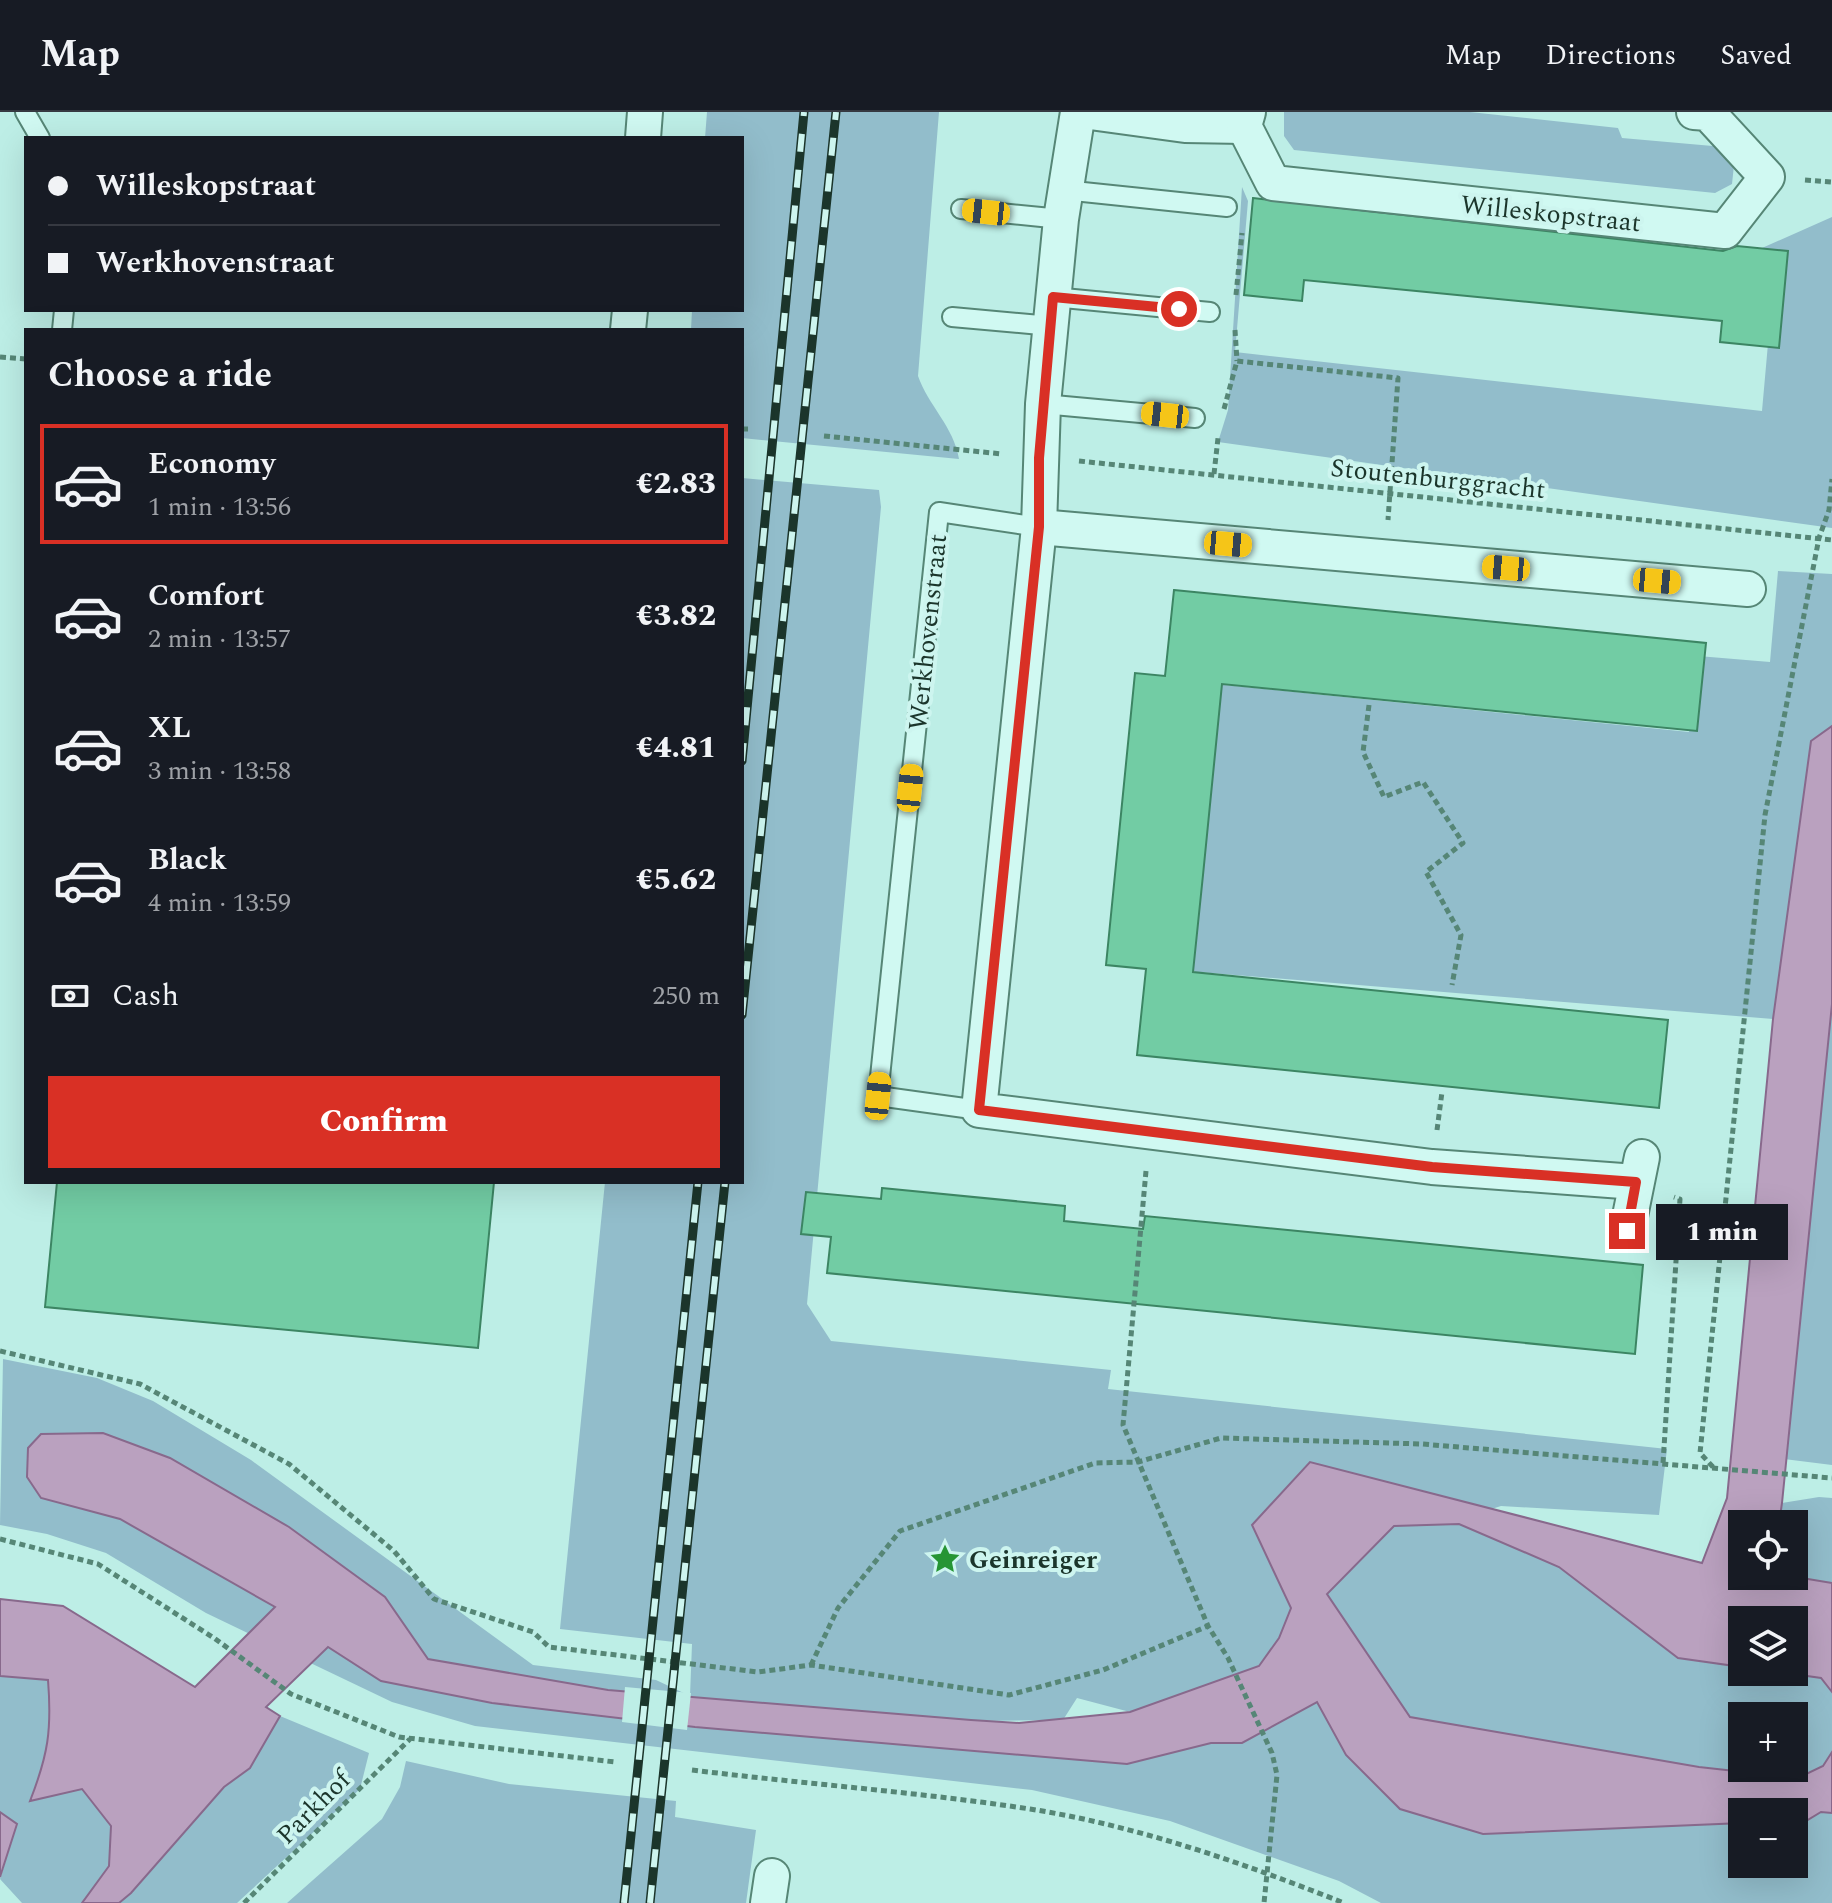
<!DOCTYPE html>
<meta charset="utf-8">
<style>
:root{--surface:#171b24;--page:#242831;--text:#f1f3f6;--muted:#9ea1a6;--line:#363941;--accent:#d93025}
body{margin:0;font-family:Spectral,serif;background:var(--page);color:var(--text);height:100vh;display:flex;flex-direction:column;font-size:30px;white-space:nowrap}
*{box-sizing:border-box;margin:0}
p{font-size:26px;color:var(--muted)}
.icon{flex:none;width:44px;height:44px;fill:none;stroke:currentColor;stroke-width:2;stroke-linecap:round;stroke-linejoin:round}
.map{position:relative;flex:1;overflow:hidden}
.drawer{position:absolute;left:24px;top:216px;width:720px;height:856px;display:flex;flex-direction:column;background:var(--surface);border-radius:0px;box-shadow:0 8px 32px #0002}
.drawer>*{flex:none}
.guide{position:absolute;left:24px;top:24px;width:720px;height:176px;border-radius:0px;box-shadow:0 8px 32px #0002;display:grid;align-content:center;height:176px;padding:0 24px;background:var(--surface)}
.tools{position:absolute;left:1728px;top:1398px;display:grid;gap:16px}
.tools a{display:grid;place-items:center;width:80px;height:80px;border-radius:0px;background:var(--surface);box-shadow:0 8px 32px #0002;font-size:40px}
.end{position:absolute;width:36px;height:36px;margin:-18px;border:10px solid #d93025;background:#fff;box-shadow:0 0 0 4px #fff}
.from{border-radius:50%}
.bubble{position:absolute;height:56px;border-radius:0px;background:var(--surface);box-shadow:0 8px 32px #0002;font-size:26px;font-weight:800;line-height:56px;text-align:center}
.car{position:absolute;width:24px;height:48px;margin:-24px -12px;border-radius:10px;box-shadow:0 0 6px 2px #0007;background:linear-gradient(#f5c518 24%,#345 0 40%,#f5c518 0 76%,#345 0 86%,#f5c518 0)}
.guide b{display:flex;align-items:center;gap:28px;height:76px;font-size:30px}
.guide b+b{border-top:2px solid var(--line)}
.guide i{width:20px;height:20px;background:var(--text)}
ul{padding:0;list-style:none}
li{display:flex;align-items:center;gap:24px;height:120px;margin:0 16px 12px;padding:0 8px;border:4px solid transparent;border-radius:0px}
li div{flex:1}
li b{display:block;font-size:30px}
li em{font-style:normal;font-weight:800}
li.selected{border-color:var(--accent)}
li>.icon{width:72px;height:72px;stroke-width:1.5}
h2{padding:0 24px;font-size:36px;line-height:96px}
.pay{display:flex;align-items:center;gap:20px;height:88px;padding:0 24px;font-size:30px}
.pay p{margin-inline-start:auto}
.primary-button{display:flex;gap:16px;margin-top:auto;padding:16px 24px}
.primary-button a{flex:1;height:92px;border-radius:0px;background:var(--accent);color:#fff;font-size:32px;font-weight:800;line-height:92px;text-align:center}
header{display:flex;align-items:center;gap:48px;box-sizing:border-box;height:112px;padding:0 40px;background:var(--surface);border-bottom:2px solid var(--line)}
header strong{font-size:38px}
nav{display:flex;gap:44px;margin-inline-start:auto;font-size:28px}
.map>svg:first-child{display:block}
.green{fill:#92bdcb;fill-rule:evenodd}
.water{fill:#baa1bf;stroke:#88698c;stroke-width:2}
.pier{fill:#bdeee6}
.building{fill:#72cca4;stroke:#3c8563;stroke-width:2}
.lines{fill:none;stroke-linecap:round;stroke-linejoin:round}
.lane-casing{stroke:#568676;stroke-width:22}
.street-casing{stroke:#568676;stroke-width:38}
.path{stroke:#568676;stroke-width:5;stroke-dasharray:6 4;stroke-linecap:butt}
.lane{stroke:#d0f9f2;stroke-width:18}
.street{stroke:#d0f9f2;stroke-width:34}
.rail-casing{stroke:#1b352b;stroke-width:9}
.rail{stroke:#cdf5ef;stroke-width:6;stroke-dasharray:18;stroke-linecap:butt}
.route{stroke:#d93025;stroke-width:10}
.labels{text-anchor:middle;stroke-width:8;stroke-linejoin:round;paint-order:stroke}
.street-label{font-size:26px;fill:#1b352b;stroke:#cdf5ef}
.poi-label{font-size:26px;font-weight:bold;fill:#1b352b;stroke:#cdf5ef;text-anchor:start}
</style>
<header>
<strong>Map</strong>
<nav><a>Map</a><a>Directions</a><a>Saved</a></nav>
</header>
<div class="map">
<svg width="1832" height="1791" viewBox="0 0 1832 1791">
<rect width="100%" height="100%" fill="#bdeee6"/>
<g class="green">
<path d="M 707,0 L 939,0 L 918,264 C 928,293 954,315 959,347 L 742,326 L 742,218 L 691,218 L 692,198 L 742,198 L 742,26 L 705,26 Z"/>
<polygon points="1284,0 1470,0 1618,16 1622,26 1724,35 1734,53 1732,72 1715,81 1294,38 1284,24"/>
<polygon points="1242,75 1248,89 1235,240 1762,299 1776,142 1753,140 1832,105 1832,416 1218,330 1228,298"/>
<path d="M 742,366 L 879,378 L 881,395 L 807,1192 L 831,1229 L 1111,1258 L 1108,1277 L 1667,1337 L 1659,1403 L 1501,1394 L 1441,1413 L 1459,1412 L 1559,1455 L 1678,1546 L 1742,1555 L 1742,1560 L 1779,1560 L 1821,1566 L 1832,1580 L 1832,1663 L 1822,1700 L 1832,1701 L 1832,1791 L 1381,1791 L 1339,1769 L 1170,1709 L 1032,1678 L 475,1614 L 392,1590 L 206,1501 L 106,1441 L 47,1422 L 0,1413 L 3,1247 L 97,1266 L 153,1289 L 251,1348 L 533,1553 L 656,1568 L 690,1584 L 692,1532 L 560,1517 L 605,1070 L 742,1070 ZM 57,1323 L 275,1495 L 120,1407 L 41,1386 ZM 1360,1447 L 1327,1482 L 1376,1557 L 1242,1631 L 1208,1632 L 1127,1652 L 971,1609 L 1063,1608 L 1077,1586 L 1130,1600 L 1259,1554 L 1279,1526 L 1291,1496 ZM 1742,1604 L 1794,1604 L 1794,1656 L 1742,1656 ZM 1742,1700 L 1794,1700 L 1794,1752 L 1742,1752 Z"/>
<polygon points="1778,459 1832,462 1832,614 1811,629 1773,907 1186,859 1215,572 1689,620 1698,544 1770,550"/>
<polygon points="1832,892 1832,1353 1784,1347"/>
<polygon points="1819,1385 1832,1386 1832,1471 1790,1464 1794,1464 1794,1412 1779,1412 1782,1391"/>
<path d="M 0,1564 L 48,1568 C 52,1617 48,1643 30,1688 L 82,1677 L 111,1714 L 109,1754 L 82,1791 L 22,1791 L 0,1767 L 17,1712 L 0,1700 Z"/>
<polygon points="280,1604 369,1641 360,1677 237,1791 119,1791 224,1675 250,1656"/>
<polygon points="406,1649 509,1672 676,1689 675,1705 756,1718 746,1791 287,1791 382,1707 400,1675"/>
</g>
<g class="water">
<path d="M 1832,614 L 1832,892 L 1782,1391 L 1779,1412 L 1742,1412 L 1742,1464 L 1790,1464 L 1832,1471 L 1832,1580 L 1821,1566 L 1779,1560 L 1794,1560 L 1794,1508 L 1742,1508 L 1742,1555 L 1678,1546 L 1559,1455 L 1459,1412 L 1394,1414 L 1327,1482 L 1410,1605 L 1699,1655 L 1798,1666 L 1823,1654 L 1832,1640 L 1832,1701 L 1821,1700 L 1796,1715 L 1794,1700 L 1742,1700 L 1742,1711 L 1483,1722 L 1400,1697 L 1346,1643 L 1317,1590 L 1242,1631 L 1211,1631 L 1127,1652 L 695,1615 L 492,1591 L 381,1569 L 328,1535 L 266,1595 L 280,1604 L 250,1656 L 224,1675 L 131,1781 L 119,1791 L 82,1791 L 109,1754 L 111,1714 L 82,1677 L 30,1689 C 48,1643 52,1618 48,1568 L 0,1564 L 0,1487 L 63,1494 L 195,1575 L 275,1495 L 120,1407 L 41,1386 L 27,1365 L 28,1336 L 41,1322 L 103,1321 L 170,1346 L 289,1415 L 385,1485 L 428,1547 L 608,1578 L 971,1608 L 1019,1611 L 1130,1600 L 1259,1554 L 1279,1526 L 1291,1496 L 1252,1413 L 1310,1350 L 1702,1451 L 1727,1386 L 1773,907 L 1811,629 Z"/>
<polygon points="0,1700 17,1712 0,1765"/>
</g>
<polygon class="pier" points="625,1575 691,1581 687,1618 622,1610"/>
<g class="building">
<polygon points="1253,86 1723,139 1737,134 1788,139 1779,236 1720,230 1722,209 1355,173 1304,168 1302,189 1244,183"/>
<polygon points="1174,478 1706,531 1697,619 1222,572 1203,763 1193,860 1668,908 1659,996 1137,943 1146,857 1106,853 1135,561 1165,564"/>
<polygon points="57,1070 494,1070 478,1236 45,1195"/>
<polygon points="882,1076 1065,1094 1064,1109 1143,1117 1145,1104 1643,1153 1635,1242 827,1161 831,1125 801,1122 806,1080 881,1087"/>
</g>
<g class="lines">
<g class="lane-casing">
<g id="lane">
<polyline points="25,0 40,26"/>
<polyline points="1064,78 1227,95"/>
<polyline points="961,97 1061,107"/>
<polyline points="1053,185 1210,200"/>
<polyline points="952,205 1051,214"/>
<polyline points="62,218 64,198"/>
<polyline points="1043,292 1195,306"/>
<polyline points="979,998 878,984 939,400 1039,415"/>
</g>
</g>
<g class="street-casing">
<g id="street">
<polyline points="1078,0 1061,107 1043,292 1039,415 979,998 1432,1055 1636,1070"/>
<polyline points="1090,0 1185,13 1244,14"/>
<polyline points="1248,0 1244,14 1273,71 1725,119 1767,65 1708,1 1694,0"/>
<polyline points="643,26 645,0"/>
<polyline points="628,218 630,198"/>
<polyline points="1039,415 1748,477"/>
<polyline points="1627,1119 1642,1045"/>
<polyline points="768,1791 772,1764"/>
</g>
</g>
<g class="path">
<polyline points="1805,68 1832,70"/>
<polyline points="1236,183 1242,121"/>
<polyline points="1235,218 1237,249"/>
<polyline points="0,245 26,247"/>
<polyline points="1224,297 1237,249 1398,266 1388,408"/>
<polyline points="742,317 748,317"/>
<polyline points="824,324 1002,342"/>
<polyline points="1079,349 1832,428"/>
<polyline points="1214,362 1218,326"/>
<polyline points="1369,593 1363,640 1384,685 1423,670 1463,731 1426,760 1461,823 1452,873"/>
<polyline points="1437,1018 1442,980"/>
<polyline points="1146,1059 1123,1313 1208,1514 1228,1546 1272,1641 1277,1663 1264,1791"/>
<polyline points="0,1239 140,1272 289,1352 394,1439 434,1487 533,1520 549,1535 758,1560 811,1553 1009,1583 1103,1558 1208,1514"/>
<polyline points="1663,1351 1680,1087 1674,1085"/>
<polyline points="1713,1355 1700,1341 1765,703 1819,426 1829,398 1832,367"/>
<polyline points="0,1427 98,1452 214,1526 291,1582 399,1625 615,1650"/>
<polyline points="811,1553 838,1496 900,1419 1095,1351 1138,1350 1221,1326 1422,1332 1832,1366"/>
<path d="M 692,1658 C 805,1672 918,1680 1030,1697 C 1138,1714 1243,1751 1344,1791"/>
<polyline points="244,1791 410,1627"/>
</g>
<use href="#lane" class="lane"/>
<use href="#street" class="street"/>
<g class="rail-casing">
<g id="rail">
<polyline points="742,649 804,0"/>
<polyline points="742,903 836,0"/>
<polyline points="624,1791 698,1070"/>
<polyline points="650,1791 725,1070"/>
</g>
</g>
<use href="#rail" class="rail"/>
</g>
<g class="lines">
<polyline class="route" points="1179,197 1053,185 1039,346 1039,415 979,998 1432,1055 1636,1070 1627,1119"/>
</g>
<defs>
<g id="sight-bare" transform="scale(2.4)"><path d="M0-6L1.8-2.2L6-1.7L2.9 1.2L3.7 5.4L0 3.3L-3.7 5.4L-2.9 1.2L-6-1.7L-1.8-2.2Z" fill="#269534" stroke="#cdf5ef" stroke-width="2.5" paint-order="stroke"/></g>
</defs>
<g fill-rule="evenodd">
<use href="#sight-bare" x="945" y="1447"/>
</g>
<g class="labels">
<g class="street-label">
<text transform="translate(1551 101) rotate(6)" y="9">Willeskopstraat</text>
<text transform="translate(1438 366) rotate(6)" y="9">Stoutenburggracht</text>
<text transform="translate(927 520) rotate(-84)" y="9">Werkhovenstraat</text>
<text transform="translate(313 1695) rotate(-45)" y="9">Parkhof</text>
</g>
<g class="poi-label">
<text x="969" y="1456">Geinreiger</text>
</g>
</g>
</svg>
<div class="tools">
<a><svg class="icon" aria-label="locate" viewBox="0 0 24 24"><circle cx="12" cy="12" r="6"/><path d="M12 2v4M12 18v4M2 12h4M18 12h4"/></svg></a>
<a><svg class="icon" aria-label="layers" viewBox="0 0 24 24"><path d="M12 4l9 5-9 5-9-5zM3 14l9 5 9-5"/></svg></a>
<a>+</a>
<a>−</a>
</div>
<i class="end from" style="left:1179px;top:197px"></i>
<i class="end" style="left:1627px;top:1119px"></i>
<div class="bubble" style="left:1656px;top:1092px;width:132px">1 min</div>
<i class="car" style="left:986px;top:100px;rotate:276deg"></i>
<i class="car" style="left:1165px;top:303px;rotate:276deg"></i>
<i class="car" style="left:1228px;top:432px;rotate:95deg"></i>
<i class="car" style="left:1506px;top:456px;rotate:275deg"></i>
<i class="car" style="left:1657px;top:469px;rotate:95deg"></i>
<i class="car" style="left:910px;top:676px;rotate:6deg"></i>
<i class="car" style="left:878px;top:984px;rotate:6deg"></i>
<div class="guide">
<b><i class="from"></i>Willeskopstraat</b>
<b><i></i>Werkhovenstraat</b>
</div>
<section class="drawer">
<h2>Choose a ride</h2>
<ul>
<li class="selected"><svg class="icon" aria-label="car" viewBox="0 0 24 24"><path d="M5 17H2v-5l4-1 3-4h7l3 4 3 1v5h-3M9 17h6M6 11h13"/><circle cx="7" cy="17" r="2"/><circle cx="17" cy="17" r="2"/></svg><div><b>Economy</b><p>1 min · 13:56</p></div><em>€2.83</em></li>
<li><svg class="icon" aria-label="car" viewBox="0 0 24 24"><path d="M5 17H2v-5l4-1 3-4h7l3 4 3 1v5h-3M9 17h6M6 11h13"/><circle cx="7" cy="17" r="2"/><circle cx="17" cy="17" r="2"/></svg><div><b>Comfort</b><p>2 min · 13:57</p></div><em>€3.82</em></li>
<li><svg class="icon" aria-label="car" viewBox="0 0 24 24"><path d="M5 17H2v-5l4-1 3-4h7l3 4 3 1v5h-3M9 17h6M6 11h13"/><circle cx="7" cy="17" r="2"/><circle cx="17" cy="17" r="2"/></svg><div><b>XL</b><p>3 min · 13:58</p></div><em>€4.81</em></li>
<li><svg class="icon" aria-label="car" viewBox="0 0 24 24"><path d="M5 17H2v-5l4-1 3-4h7l3 4 3 1v5h-3M9 17h6M6 11h13"/><circle cx="7" cy="17" r="2"/><circle cx="17" cy="17" r="2"/></svg><div><b>Black</b><p>4 min · 13:59</p></div><em>€5.62</em></li>
</ul>
<div class="pay"><svg class="icon" aria-label="cash" viewBox="0 0 24 24"><path d="M3 7h18v10H3z"/><circle cx="12" cy="12" r="2"/></svg>Cash<p>250 m</p></div>
<div class="primary-button"><a>Confirm</a></div>
</section>
</div>
